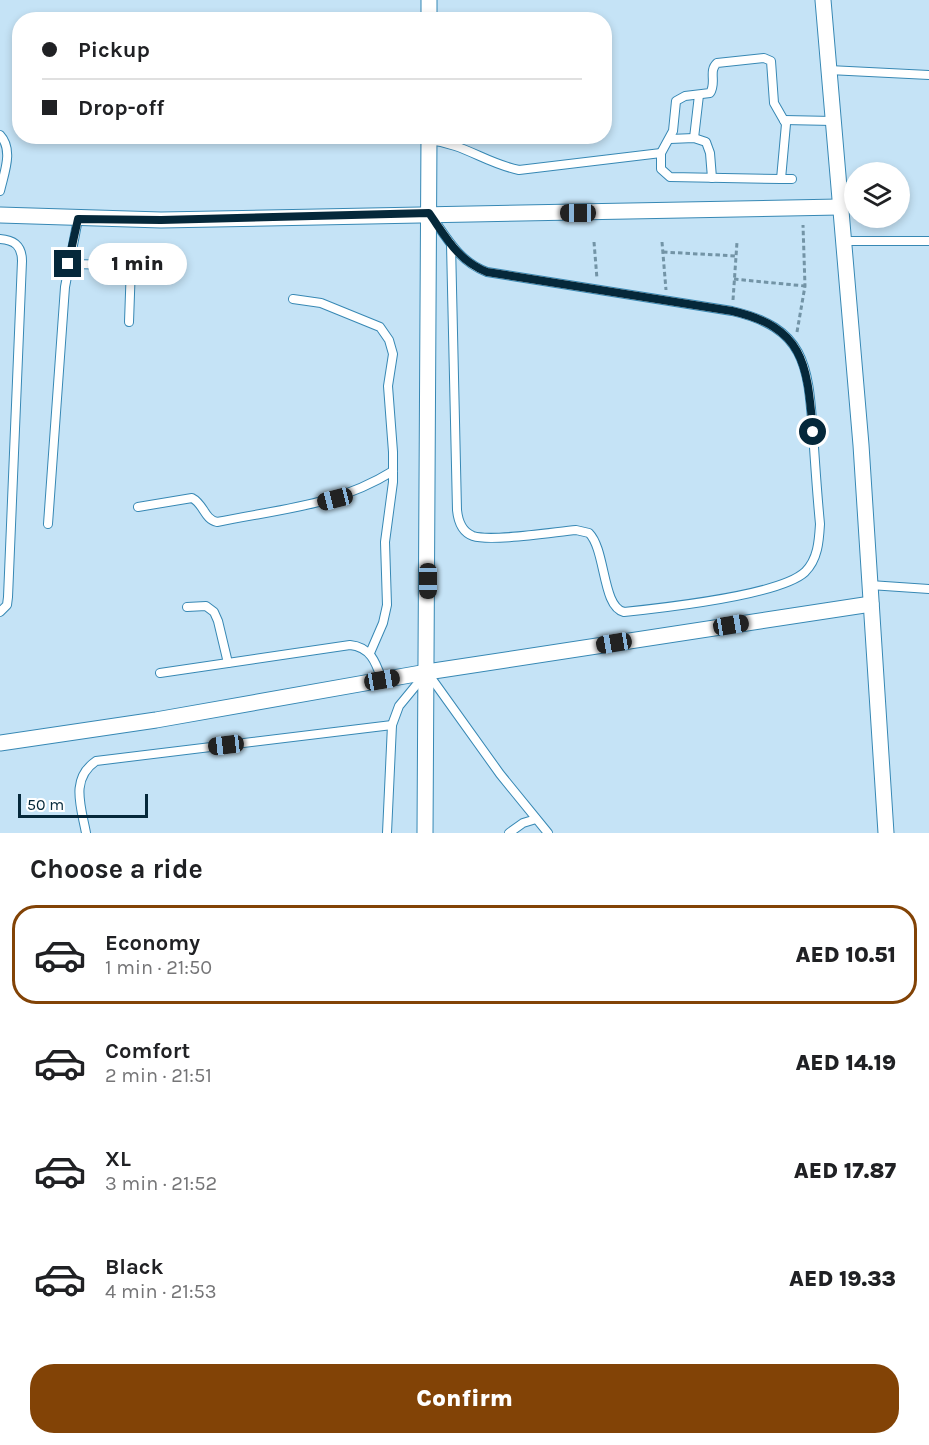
<!DOCTYPE html>
<meta charset="utf-8">
<style>
:root{--surface:#fff;--page:#f2f2f2;--text:#202124;--muted:#757577;--line:#e0e0e0;--accent:#824306}
body{margin:0;font-family:Karla,sans-serif;background:var(--page);color:var(--text);height:100vh;display:flex;flex-direction:column;font-size:22px;white-space:nowrap}
*{box-sizing:border-box;margin:0}
p{font-size:20px;color:var(--muted)}
.icon{flex:none;width:33px;height:33px;fill:none;stroke:currentColor;stroke-width:2;stroke-linecap:round;stroke-linejoin:round}
.map{position:relative;height:833px;overflow:hidden}
.side{display:flex;flex-direction:column;background:var(--surface);flex:1}
.side>*{flex:none}
.guide{position:absolute;left:12px;top:12px;width:600px;height:132px;border-radius:24px;box-shadow:0 3px 9px #0003;display:grid;align-content:center;height:132px;padding:0 30px;background:var(--surface)}
.fabs{position:absolute;left:844px;top:162px;display:grid;gap:12px}
.fabs a{display:grid;place-items:center;width:66px;height:66px;border-radius:50%;background:var(--surface);box-shadow:0 3px 9px #0003;font-size:30px}
.scale{position:absolute;left:18px;bottom:15px;width:130px;box-sizing:border-box;padding-left:6px;border:3px solid #05283a;border-top:0;font-size:16px;line-height:21px;white-space:nowrap;color:#05283a;-webkit-text-stroke:4px #fff;paint-order:stroke}
.end{position:absolute;width:27px;height:27px;margin:-14px;border:8px solid #05283a;background:#fff;box-shadow:0 0 0 3px #fff}
.from{border-radius:50%}
.bubble{position:absolute;height:42px;border-radius:21px;background:var(--surface);box-shadow:0 3px 9px #0003;font-size:20px;font-weight:800;line-height:42px;text-align:center}
.car{position:absolute;width:18px;height:36px;margin:-18px -9px;border-radius:8px;box-shadow:0 0 4px 2px #0007;background:linear-gradient(#222 24%,#8ab4d8 0 40%,#222 0 76%,#8ab4d8 0 86%,#222 0)}
.guide b{display:flex;align-items:center;gap:21px;height:57px;font-size:22px}
.guide b+b{border-top:2px solid var(--line)}
.guide i{width:15px;height:15px;background:var(--text)}
ul{padding:0;list-style:none}
li{display:flex;align-items:center;gap:18px;height:99px;margin:0 12px 9px;padding:0 18px;border:3px solid transparent;border-radius:24px}
li div{flex:1}
li b{display:block;font-size:22px}
li em{font-style:normal;font-weight:800}
li.on{border-color:var(--accent)}
li>.icon{width:54px;height:54px;stroke-width:1.5}
h2{padding:0 30px;font-size:27px;line-height:72px}
.button{display:flex;gap:12px;margin-top:auto;padding:12px 30px}
.button a{flex:1;height:69px;border-radius:24px;background:var(--accent);color:#fff;font-size:24px;font-weight:800;line-height:69px;text-align:center}
.map>svg:first-child{display:block}
.lines{fill:none;stroke-linecap:round;stroke-linejoin:round}
.service-casing{stroke:#3788b4;stroke-width:10}
.minor-casing{stroke:#3788b4;stroke-width:17}
.path{stroke:#7394a6;stroke-width:3;stroke-dasharray:4.5 3;stroke-linecap:butt}
.service{stroke:#fff;stroke-width:8}
.minor{stroke:#fff;stroke-width:15}
.route{stroke:#05283a;stroke-width:8}
</style>
<div class="map">
<svg width="929" height="833" viewBox="0 0 929 833">
<rect width="100%" height="100%" fill="#c5e3f6"/>
<g class="lines">
<g class="service-casing">
<g id="service">
<polyline points="829,70 929,75"/>
<polyline points="784,120 833,121"/>
<path d="M 0,135 C 14,150 4,173 0,191"/>
<polyline points="694,138 699,95"/>
<polyline points="670,139 694,138 706,142 710,153 712,178"/>
<path d="M 429,140 C 465,144 485,163 519,170 L 661,153"/>
<path d="M 781,179 L 786,124 L 774,103 L 771,61 L 764,58 L 717,63 C 708,71 717,83 710,93 L 685,96 L 676,101 L 673,131 L 661,153 L 661,169 L 670,177 L 781,179 L 792,179"/>
<path d="M 432,217 C 448,240 460,262 487,272 L 732,311 C 806,328 808,366 813,432 C 815,463 817,493 820,524 C 819,541 818,559 805,572 C 780,595 662,608 624,612 C 602,607 606,550 589,533 L 576,530 C 554,532 491,542 473,536 C 462,532 458,520 457,510 L 451,244"/>
<path d="M 0,239 C 15,240 22,246 22,261 L 8,597 L 7,605 L 0,612"/>
<polyline points="842,241 929,241"/>
<polyline points="68,264 180,266"/>
<polyline points="293,299 321,303 380,327 389,340 393,354 388,386 393,452 393,482 385,542 387,605 383,623 370,653"/>
<polyline points="129,322 131,265"/>
<path d="M 138,507 L 192,498 C 204,504 204,519 217,522 C 280,509 337,506 393,471"/>
<polyline points="48,524 65,287 78,219"/>
<polyline points="870,585 929,589"/>
<polyline points="187,607 206,606 214,612 218,621 228,663"/>
<path d="M 160,673 L 350,645 C 371,647 376,663 382,680"/>
<path d="M 86,833 C 81,806 70,779 96,761 L 392,725"/>
<polyline points="387,833 392,725 399,706 427,672 500,774 548,833"/>
<polyline points="509,833 523,823 536,819"/>
</g>
</g>
<g class="minor-casing">
<g id="minor">
<polyline points="429,0 429,20"/>
<polyline points="823,0 861,445 886,833"/>
<polyline points="0,215 161,220 839,207"/>
<polyline points="0,743 156,720 427,672 871,604"/>
<polyline points="425,833 429,136"/>
</g>
</g>
<g class="path">
<polyline points="594,242 597,279"/>
<polyline points="662,242 666,290"/>
<polyline points="663,252 736,256"/>
<polyline points="734,279 805,286"/>
<polyline points="733,300 737,242"/>
<polyline points="797,332 805,286 803,225"/>
</g>
<use href="#service" class="service"/>
<use href="#minor" class="minor"/>
</g>
<g class="lines">
<path class="route" d="M 68,264 L 78,219 L 161,220 L 429,213 C 446,237 458,261 487,272 L 732,311 C 806,328 807,366 813,432"/>
</g>
</svg>
<div class="fabs">
<a><svg class="icon" aria-label="layers" viewBox="0 0 24 24"><path d="M12 4l9 5-9 5-9-5zM3 14l9 5 9-5"/></svg></a>
</div>
<div class="scale">50 m</div>
<i class="end from" style="left:813px;top:432px"></i>
<i class="end" style="left:68px;top:264px"></i>
<div class="bubble" style="left:88px;top:243px;width:99px">1 min</div>
<i class="car" style="left:578px;top:213px;rotate:270deg"></i>
<i class="car" style="left:335px;top:499px;rotate:256deg"></i>
<i class="car" style="left:428px;top:581px;rotate:180deg"></i>
<i class="car" style="left:731px;top:625px;rotate:81deg"></i>
<i class="car" style="left:614px;top:643px;rotate:261deg"></i>
<i class="car" style="left:382px;top:680px;rotate:80deg"></i>
<i class="car" style="left:226px;top:745px;rotate:263deg"></i>
<div class="guide">
<b><i class="from"></i>Pickup</b>
<b><i></i>Drop-off</b>
</div>
</div>
<section class="side">
<h2>Choose a ride</h2>
<ul>
<li class="on"><svg class="icon" aria-label="car" viewBox="0 0 24 24"><path d="M5 17H2v-5l4-1 3-4h7l3 4 3 1v5h-3M9 17h6M6 11h13"/><circle cx="7" cy="17" r="2"/><circle cx="17" cy="17" r="2"/></svg><div><b>Economy</b><p>1 min · 21:50</p></div><em>AED 10.51</em></li>
<li><svg class="icon" aria-label="car" viewBox="0 0 24 24"><path d="M5 17H2v-5l4-1 3-4h7l3 4 3 1v5h-3M9 17h6M6 11h13"/><circle cx="7" cy="17" r="2"/><circle cx="17" cy="17" r="2"/></svg><div><b>Comfort</b><p>2 min · 21:51</p></div><em>AED 14.19</em></li>
<li><svg class="icon" aria-label="car" viewBox="0 0 24 24"><path d="M5 17H2v-5l4-1 3-4h7l3 4 3 1v5h-3M9 17h6M6 11h13"/><circle cx="7" cy="17" r="2"/><circle cx="17" cy="17" r="2"/></svg><div><b>XL</b><p>3 min · 21:52</p></div><em>AED 17.87</em></li>
<li><svg class="icon" aria-label="car" viewBox="0 0 24 24"><path d="M5 17H2v-5l4-1 3-4h7l3 4 3 1v5h-3M9 17h6M6 11h13"/><circle cx="7" cy="17" r="2"/><circle cx="17" cy="17" r="2"/></svg><div><b>Black</b><p>4 min · 21:53</p></div><em>AED 19.33</em></li>
</ul>
<div class="button"><a>Confirm</a></div>
</section>
